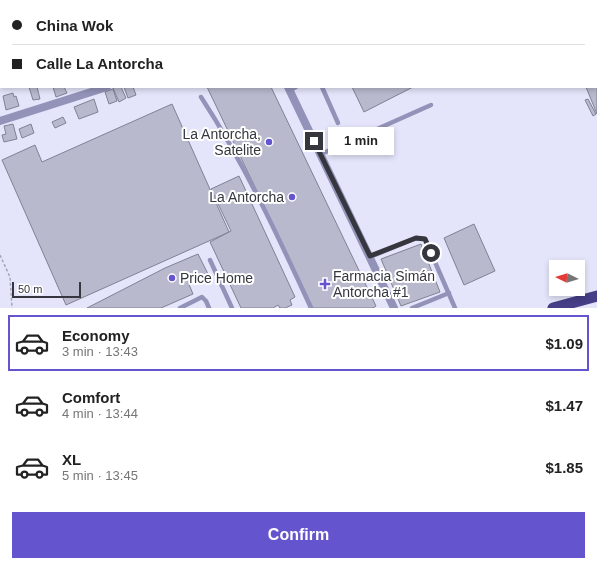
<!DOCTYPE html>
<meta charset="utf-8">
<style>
:root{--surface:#fff;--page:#f2f2f2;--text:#222;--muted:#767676;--line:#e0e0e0;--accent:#6454cd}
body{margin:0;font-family:Arial,sans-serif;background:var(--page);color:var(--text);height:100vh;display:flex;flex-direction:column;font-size:15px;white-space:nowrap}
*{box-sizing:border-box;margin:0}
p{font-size:13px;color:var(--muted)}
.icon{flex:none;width:22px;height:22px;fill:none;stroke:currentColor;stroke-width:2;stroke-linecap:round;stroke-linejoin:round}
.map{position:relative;height:308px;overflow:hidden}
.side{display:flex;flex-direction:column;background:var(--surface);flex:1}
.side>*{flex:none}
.hud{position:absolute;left:0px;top:0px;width:597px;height:88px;box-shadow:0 2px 6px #0003;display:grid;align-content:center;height:88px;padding:0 12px;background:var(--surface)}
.needle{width:26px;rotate:275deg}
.controls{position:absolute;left:549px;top:260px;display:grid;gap:8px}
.controls a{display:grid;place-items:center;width:36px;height:36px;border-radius:0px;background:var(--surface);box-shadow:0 2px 6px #0003;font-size:20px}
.scale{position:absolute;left:12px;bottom:10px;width:69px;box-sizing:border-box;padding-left:4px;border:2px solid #35363e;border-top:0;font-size:11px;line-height:14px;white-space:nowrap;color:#35363e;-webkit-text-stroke:3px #fff;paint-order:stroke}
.end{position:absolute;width:18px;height:18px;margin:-9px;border:5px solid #35363e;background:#fff;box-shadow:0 0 0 2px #fff}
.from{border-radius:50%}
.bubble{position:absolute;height:28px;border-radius:0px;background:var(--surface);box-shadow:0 2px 6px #0003;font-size:13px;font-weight:700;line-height:28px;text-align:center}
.hud b{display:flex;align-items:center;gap:14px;height:38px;font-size:15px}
.hud b+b{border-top:1px solid var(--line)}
.hud i{width:10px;height:10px;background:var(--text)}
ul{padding:7px 0 0;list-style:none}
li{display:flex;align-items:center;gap:12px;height:56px;margin:0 8px 6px;padding:0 4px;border:2px solid transparent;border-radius:0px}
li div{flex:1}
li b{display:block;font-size:15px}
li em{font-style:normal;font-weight:700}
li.active{border-color:var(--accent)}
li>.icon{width:36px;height:36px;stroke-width:1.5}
.action{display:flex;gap:8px;margin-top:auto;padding:8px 12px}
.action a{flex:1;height:46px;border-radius:0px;background:var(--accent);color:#fff;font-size:16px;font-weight:700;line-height:46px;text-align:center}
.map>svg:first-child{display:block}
.building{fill:#b9b9ce;stroke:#808194}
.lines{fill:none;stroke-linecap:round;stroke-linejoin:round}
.path{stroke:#a6a7b7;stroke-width:1.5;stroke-dasharray:3 2;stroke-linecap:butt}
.service{stroke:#9393b9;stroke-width:4.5}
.minor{stroke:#9393b9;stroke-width:8}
.trunk{stroke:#463e86;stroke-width:11}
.route{stroke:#35363e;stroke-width:5}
.poi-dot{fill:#6454cd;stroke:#fff;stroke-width:1.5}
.labels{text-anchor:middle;stroke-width:4;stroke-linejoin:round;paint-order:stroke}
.poi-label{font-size:14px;fill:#35363e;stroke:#fff;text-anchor:end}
</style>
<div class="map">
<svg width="597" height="308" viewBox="0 0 597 308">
<rect width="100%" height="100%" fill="#e4e5fa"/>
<g class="building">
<polygon points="312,0 387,0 388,1 310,1"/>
<polygon points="596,77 597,77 597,114 586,87 596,87"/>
<polygon points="29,87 37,87 40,99 33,100"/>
<polygon points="53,87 64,87 67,93 56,97"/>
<polygon points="116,87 121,87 126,98 119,102 113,88"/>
<polygon points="124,87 133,87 136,95 128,98"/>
<polygon points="207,87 271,87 376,306 373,308 313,308"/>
<polygon points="352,87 413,87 364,112"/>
<polygon points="113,89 117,101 109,104 105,92"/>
<polygon points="13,93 14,97 16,96 19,106 6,110 3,96"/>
<polygon points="94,99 98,112 79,119 74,107"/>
<polygon points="588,99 596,114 593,116 585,100"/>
<polygon points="172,104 229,232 66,305 2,160 35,145 42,162"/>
<polygon points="63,117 66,123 55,128 52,122"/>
<polygon points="13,124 17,139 4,142 2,135 6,134 4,126"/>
<polygon points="31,124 34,133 22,138 19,129"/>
<polygon points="239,176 295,297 290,300 292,305 285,308 280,308 278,305 273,308 241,308 210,242 231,231 211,189"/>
<polygon points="474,224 495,271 464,285 444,238"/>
<polygon points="421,244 440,292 401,306 381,259"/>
<polygon points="198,254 208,274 188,282 193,294 161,308 87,308 165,268"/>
</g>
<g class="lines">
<polyline class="path" points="0,255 10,277 12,308"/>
<g class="service">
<polyline points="322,87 338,123"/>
<polyline points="290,90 296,87"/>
<path d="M 201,97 C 244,163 278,236 311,308"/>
<polyline points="321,154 431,105"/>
<polyline points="370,257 416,238 425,239 455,308"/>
<polyline points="210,260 232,308"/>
<polyline points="180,308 202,297 206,301 209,308"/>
<polyline points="412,308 449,293"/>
</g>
<g class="minor">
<polyline points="259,1 261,0"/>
<polyline points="288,87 394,308"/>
<polyline points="0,121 107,87"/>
</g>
<polyline class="trunk" points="553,308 597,296"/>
</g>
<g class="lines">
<polyline class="route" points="314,141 370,256 416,238 425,239 431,253"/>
</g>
<g class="poi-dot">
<circle cx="269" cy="142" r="4"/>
<circle cx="292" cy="197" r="4"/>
<circle cx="172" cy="278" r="4"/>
<path d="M323 278h4v4h4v4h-4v4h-4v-4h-4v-4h4z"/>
</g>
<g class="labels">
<g class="poi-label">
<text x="261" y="139">La Antorcha,<tspan x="261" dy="16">Satelite</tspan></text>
<text x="284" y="202">La Antorcha</text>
<text x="333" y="281" text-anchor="start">Farmacia Simán<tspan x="333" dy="16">Antorcha #1</tspan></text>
<text x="180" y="283" text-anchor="start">Price Home</text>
</g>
</g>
</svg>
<div class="controls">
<a><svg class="needle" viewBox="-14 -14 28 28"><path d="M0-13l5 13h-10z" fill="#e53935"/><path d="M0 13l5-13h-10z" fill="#767676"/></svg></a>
</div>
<div class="scale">50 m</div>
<i class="end from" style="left:431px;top:253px"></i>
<i class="end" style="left:314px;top:141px"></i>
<div class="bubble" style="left:328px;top:127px;width:66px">1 min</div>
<div class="hud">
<b><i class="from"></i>China Wok</b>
<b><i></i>Calle La Antorcha</b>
</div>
</div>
<section class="side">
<ul>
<li class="active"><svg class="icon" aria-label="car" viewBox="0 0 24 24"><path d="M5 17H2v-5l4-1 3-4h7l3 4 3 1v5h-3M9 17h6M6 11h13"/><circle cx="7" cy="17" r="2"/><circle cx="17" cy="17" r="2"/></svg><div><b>Economy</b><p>3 min · 13:43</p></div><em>$1.09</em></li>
<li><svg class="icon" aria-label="car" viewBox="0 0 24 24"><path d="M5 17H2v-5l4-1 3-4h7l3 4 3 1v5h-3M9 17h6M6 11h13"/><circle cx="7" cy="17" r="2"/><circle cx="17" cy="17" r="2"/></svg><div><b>Comfort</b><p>4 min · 13:44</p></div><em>$1.47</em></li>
<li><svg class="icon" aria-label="car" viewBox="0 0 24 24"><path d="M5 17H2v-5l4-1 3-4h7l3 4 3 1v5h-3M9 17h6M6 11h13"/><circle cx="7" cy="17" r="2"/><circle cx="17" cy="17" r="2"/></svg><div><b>XL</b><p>5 min · 13:45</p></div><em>$1.85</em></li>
</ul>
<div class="action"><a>Confirm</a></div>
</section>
